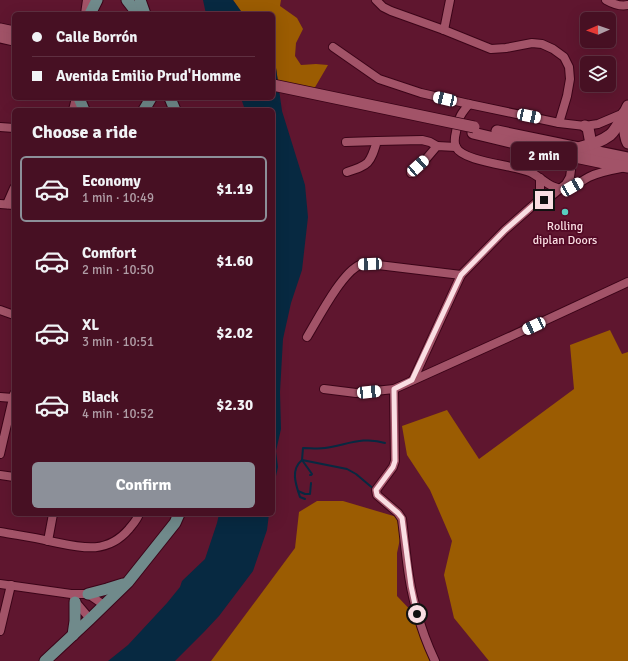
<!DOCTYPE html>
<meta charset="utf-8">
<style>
:root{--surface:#471023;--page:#511e30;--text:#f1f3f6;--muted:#b09da6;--line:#5f3041;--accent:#8c9099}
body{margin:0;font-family:Signika,sans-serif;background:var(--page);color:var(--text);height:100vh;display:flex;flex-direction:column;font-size:15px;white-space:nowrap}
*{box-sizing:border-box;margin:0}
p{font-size:13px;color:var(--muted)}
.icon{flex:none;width:22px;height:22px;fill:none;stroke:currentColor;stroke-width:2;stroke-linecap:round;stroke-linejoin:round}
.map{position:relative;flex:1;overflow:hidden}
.sheet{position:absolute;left:12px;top:108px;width:263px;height:408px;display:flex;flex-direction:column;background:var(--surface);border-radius:6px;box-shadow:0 4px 16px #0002,0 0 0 1px var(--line)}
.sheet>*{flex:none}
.banner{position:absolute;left:12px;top:12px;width:263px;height:88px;border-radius:6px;box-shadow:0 4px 16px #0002,0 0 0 1px var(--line);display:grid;align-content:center;height:88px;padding:0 20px;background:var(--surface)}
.needle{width:26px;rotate:268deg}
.tools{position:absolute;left:580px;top:12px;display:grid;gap:8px}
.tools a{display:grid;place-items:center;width:36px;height:36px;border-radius:6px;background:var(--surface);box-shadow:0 4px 16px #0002,0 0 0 1px var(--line);font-size:20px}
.end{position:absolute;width:18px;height:18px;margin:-9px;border:5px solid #fadee3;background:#111;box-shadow:0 0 0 2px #111}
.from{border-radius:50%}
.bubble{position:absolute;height:28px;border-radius:6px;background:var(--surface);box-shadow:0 4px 16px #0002,0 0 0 1px var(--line);font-size:13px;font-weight:800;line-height:28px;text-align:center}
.car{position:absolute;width:12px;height:24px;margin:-12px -6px;border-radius:5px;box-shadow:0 0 3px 1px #0007;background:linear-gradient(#fff 24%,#345 0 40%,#fff 0 76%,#345 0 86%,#fff 0)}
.banner b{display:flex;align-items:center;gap:14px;height:38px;font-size:15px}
.banner b+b{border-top:1px solid var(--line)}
.banner i{width:10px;height:10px;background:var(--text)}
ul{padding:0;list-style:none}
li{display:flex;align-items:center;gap:12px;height:66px;margin:0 8px 6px;padding:0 12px;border:2px solid transparent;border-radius:6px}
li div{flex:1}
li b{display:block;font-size:15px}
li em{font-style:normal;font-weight:800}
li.active{border-color:var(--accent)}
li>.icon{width:36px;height:36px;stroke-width:1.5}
h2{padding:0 20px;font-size:18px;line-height:48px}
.button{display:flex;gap:8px;margin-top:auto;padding:8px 20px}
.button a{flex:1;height:46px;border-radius:6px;background:var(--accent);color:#fff;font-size:16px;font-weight:800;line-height:46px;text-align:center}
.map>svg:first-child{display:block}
.forest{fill:#9b5c02}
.water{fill:#072941}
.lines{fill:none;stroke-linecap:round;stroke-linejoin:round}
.stream{stroke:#072941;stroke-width:2}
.minor-casing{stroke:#3b0418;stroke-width:10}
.secondary-casing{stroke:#3b0418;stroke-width:13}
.primary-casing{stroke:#3b0418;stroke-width:13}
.minor{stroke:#a25368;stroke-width:8}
.secondary{stroke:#a25368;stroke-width:11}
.primary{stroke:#708a8b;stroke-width:11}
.secondary-bridge-casing{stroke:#3b0418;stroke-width:13;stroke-linecap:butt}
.secondary-bridge{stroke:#a25368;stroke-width:11}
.route{stroke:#fadee3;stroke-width:5}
.poi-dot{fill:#58cec0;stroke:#530925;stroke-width:1.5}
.labels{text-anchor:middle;stroke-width:3.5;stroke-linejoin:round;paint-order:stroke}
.poi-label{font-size:12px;fill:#fadee3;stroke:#530925}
</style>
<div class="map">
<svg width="628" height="661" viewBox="0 0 628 661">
<rect width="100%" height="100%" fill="#5f162f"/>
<g class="forest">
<polygon points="233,0 281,0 280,6 297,18 303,29 296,43 295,56 301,65 316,64 328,65 314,89 278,81 276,68 273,62 273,14 243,14"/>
<polygon points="610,330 622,354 628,352 628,661 489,661 454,618 444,575 452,541 430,490 407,455 402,426 447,410 479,459 574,389 570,345"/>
<polygon points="317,501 343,501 397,517 400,539 397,553 397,596 416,616 434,661 211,661 295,548 299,512"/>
</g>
<g class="water">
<polygon points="203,0 233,0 243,14 206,14"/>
<polygon points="273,62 276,68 282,111 305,185 308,217 302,270 291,303 283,339 280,392 281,429 276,451 278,467 273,490 273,110 245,110 241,98 273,98"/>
<polygon points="219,514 269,514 267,530 253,571 219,616 204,632 175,661 108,661 128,645 167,603 180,587 182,581 205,559 217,523"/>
</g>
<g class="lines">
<g class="stream">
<polyline points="302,460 347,469 356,474 375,490"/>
<path d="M 302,460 C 290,470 296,485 300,497 L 305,499"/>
<path d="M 310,475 L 311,475 L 312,474 L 302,460 L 303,448 C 310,448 318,449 325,448 C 346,445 364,436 385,443"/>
<polyline points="298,491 305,494 310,494 311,483 311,485"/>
</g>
<g class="minor-casing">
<g id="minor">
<polyline points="376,0 383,7 391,11 444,30 491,49 506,48 532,43 542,44 553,49 564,57 569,67 570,79 567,96 559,123"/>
<path d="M 606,0 C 613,4 620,7 628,5"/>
<polyline points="85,14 87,0"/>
<polyline points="444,30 450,0"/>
<polyline points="333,47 379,79 421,93 469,104 559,123 585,126 598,124 624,113"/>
<path d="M 469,104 C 466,108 462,112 460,117 C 458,121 457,127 456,132 C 455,136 454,143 456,147 C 463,162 514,165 530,172 C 541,177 551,190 565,189 C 574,188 581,181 589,177 C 599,172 610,170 621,168"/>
<polyline points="73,110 76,98"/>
<polyline points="0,127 14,128"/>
<polyline points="346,142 377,141"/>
<path d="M 347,172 C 369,165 370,164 377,141 L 422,140 L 430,142 L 437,146"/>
<polyline points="411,173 426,159 437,146 456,147"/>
<polyline points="538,201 540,194 540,178"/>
<polyline points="0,204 14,205"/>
<polyline points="7,204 14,188"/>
<polyline points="0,310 14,315"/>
<path d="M 307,337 C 318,319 342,272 360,265 C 363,264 367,264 370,264 L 461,275"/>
<polyline points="413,380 461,275 505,230 538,201 550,197 566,184 570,177 571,170 569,162 560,155"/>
<polyline points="324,389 356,393 394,389 507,338 628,282"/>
<path d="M 394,389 L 395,461 L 393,467 L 376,490 L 377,495 L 398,513 L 402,519 C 406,551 408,584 418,615 C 422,631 428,646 435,661"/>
<polyline points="0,397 13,398"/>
<polyline points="0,454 14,394"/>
<polyline points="0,475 14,477"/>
<path d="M 0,532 C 16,535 33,537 49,541 C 79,547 106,556 129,529 C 133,524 137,520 139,514"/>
<polyline points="48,541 53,514"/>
<polyline points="0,584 71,594 88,594 104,605"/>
<polyline points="74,600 90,619"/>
<polyline points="0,631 11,585"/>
</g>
</g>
<g class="secondary-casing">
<g id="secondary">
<polyline points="0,29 14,32"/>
<polyline points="0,37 14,40"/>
<path d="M 624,113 C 625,122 623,135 628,143"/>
<polyline points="585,126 588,128 591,144"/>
<polyline points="497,131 628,158"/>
<polyline points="473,133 556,153 609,164 628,167"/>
<path d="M 581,147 C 590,145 602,141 610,135 C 617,129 624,114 628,106"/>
</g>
</g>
<g class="primary-casing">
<g id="primary">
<polyline points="127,0 134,9 136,14"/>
<polyline points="140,0 145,14"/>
<polyline points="90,14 97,0"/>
<polyline points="79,98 84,110"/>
<polyline points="170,98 175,110"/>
<polyline points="144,110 151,98"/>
<polyline points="88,594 107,589 123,584"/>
<polyline points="73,635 75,621 75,602"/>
<polyline points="45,661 90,619 128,582 175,523 179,514"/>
</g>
</g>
<use href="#minor" class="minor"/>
<use href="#secondary" class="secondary"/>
<use href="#primary" class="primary"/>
<g class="secondary-bridge-casing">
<polyline id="secondary-bridge" points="273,85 474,127"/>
</g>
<use href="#secondary-bridge" class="secondary-bridge"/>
</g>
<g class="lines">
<polyline class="route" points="417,614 411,586 402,518 398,513 377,495 376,490 393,467 395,461 394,389 412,380 461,275 505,230 538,201 544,200"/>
</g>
<circle class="poi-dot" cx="565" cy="212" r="4"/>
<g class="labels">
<g class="poi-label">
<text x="565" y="230">Rolling<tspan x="565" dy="14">diplan Doors</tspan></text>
</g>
</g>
</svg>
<div class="tools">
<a><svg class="needle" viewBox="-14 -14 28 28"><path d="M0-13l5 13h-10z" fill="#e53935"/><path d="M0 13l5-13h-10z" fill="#b09da6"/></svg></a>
<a><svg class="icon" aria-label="layers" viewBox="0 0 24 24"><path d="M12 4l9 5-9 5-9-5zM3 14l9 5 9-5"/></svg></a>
</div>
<i class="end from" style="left:417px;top:614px"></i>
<i class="end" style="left:544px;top:200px"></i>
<div class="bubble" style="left:511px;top:142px;width:66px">2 min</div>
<i class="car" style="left:445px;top:99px;rotate:283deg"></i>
<i class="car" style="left:529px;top:116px;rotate:102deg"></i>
<i class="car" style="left:418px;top:166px;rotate:48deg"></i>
<i class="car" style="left:572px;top:187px;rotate:60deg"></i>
<i class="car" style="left:370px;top:264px;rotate:268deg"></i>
<i class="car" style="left:534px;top:326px;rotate:245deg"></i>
<i class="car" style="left:369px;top:392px;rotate:84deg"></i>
<div class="banner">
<b><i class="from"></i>Calle Borrón</b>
<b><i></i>Avenida Emilio Prud'Homme</b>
</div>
<section class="sheet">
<h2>Choose a ride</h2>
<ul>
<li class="active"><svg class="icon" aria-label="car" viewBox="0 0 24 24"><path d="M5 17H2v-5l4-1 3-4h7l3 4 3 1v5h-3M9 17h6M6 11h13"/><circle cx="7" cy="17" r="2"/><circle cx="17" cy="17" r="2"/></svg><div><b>Economy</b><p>1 min · 10:49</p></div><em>$1.19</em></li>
<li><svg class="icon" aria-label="car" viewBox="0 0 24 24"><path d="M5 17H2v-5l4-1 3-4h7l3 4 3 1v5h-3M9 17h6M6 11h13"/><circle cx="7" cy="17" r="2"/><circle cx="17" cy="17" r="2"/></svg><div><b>Comfort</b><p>2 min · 10:50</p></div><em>$1.60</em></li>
<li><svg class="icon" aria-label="car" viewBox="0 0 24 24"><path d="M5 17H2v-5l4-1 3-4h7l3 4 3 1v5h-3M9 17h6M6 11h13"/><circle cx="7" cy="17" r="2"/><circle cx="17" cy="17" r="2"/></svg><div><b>XL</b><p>3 min · 10:51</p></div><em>$2.02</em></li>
<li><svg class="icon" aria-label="car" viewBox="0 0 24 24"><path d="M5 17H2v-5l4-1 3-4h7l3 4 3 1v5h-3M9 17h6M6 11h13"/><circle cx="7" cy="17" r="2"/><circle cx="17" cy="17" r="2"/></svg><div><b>Black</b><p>4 min · 10:52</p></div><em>$2.30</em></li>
</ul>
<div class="button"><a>Confirm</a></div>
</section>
</div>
